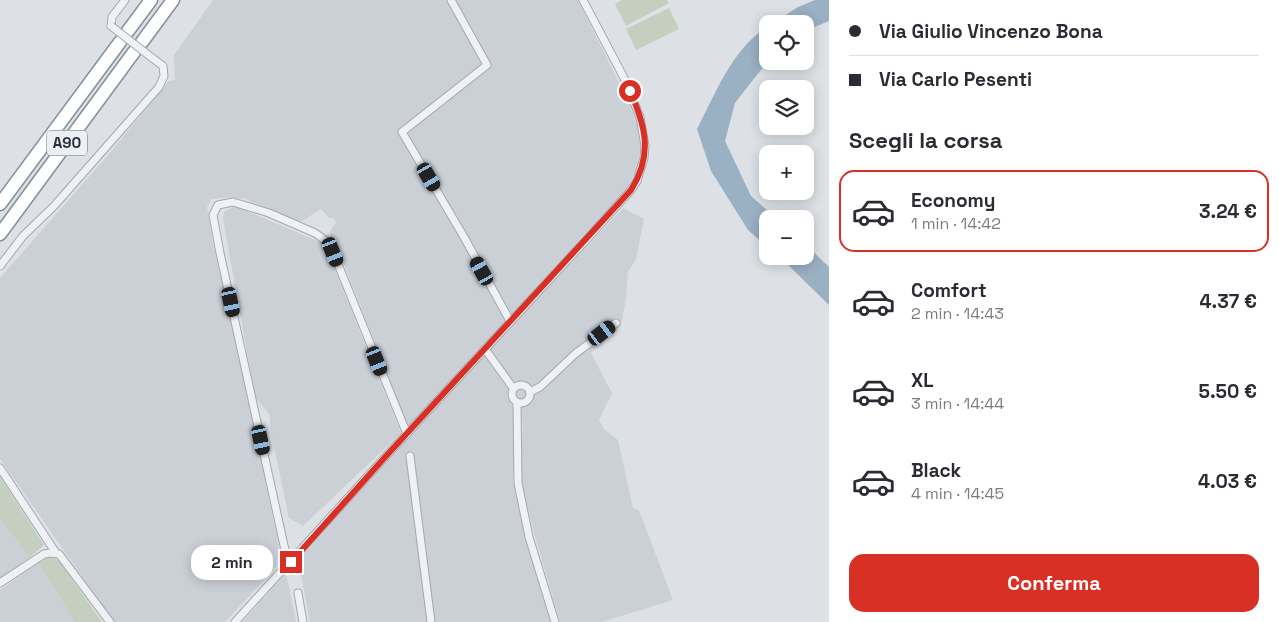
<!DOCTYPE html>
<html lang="it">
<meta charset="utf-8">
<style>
:root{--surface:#fff;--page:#f7f7f7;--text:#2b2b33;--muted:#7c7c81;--line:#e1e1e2;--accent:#d93025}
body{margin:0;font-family:"Space Grotesk",sans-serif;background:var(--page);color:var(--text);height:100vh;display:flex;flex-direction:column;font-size:19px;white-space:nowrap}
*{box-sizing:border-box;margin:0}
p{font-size:16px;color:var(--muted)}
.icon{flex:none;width:28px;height:28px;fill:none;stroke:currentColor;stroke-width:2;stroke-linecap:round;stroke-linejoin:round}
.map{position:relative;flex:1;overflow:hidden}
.details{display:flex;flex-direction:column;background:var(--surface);width:450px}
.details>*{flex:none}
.hud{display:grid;align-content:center;height:110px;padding:0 20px;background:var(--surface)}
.controls{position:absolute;left:759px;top:15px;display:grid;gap:10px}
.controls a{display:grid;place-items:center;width:55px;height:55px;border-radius:10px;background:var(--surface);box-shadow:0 2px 12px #0003;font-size:25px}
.end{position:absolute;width:22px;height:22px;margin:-11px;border:6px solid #d93025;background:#fff;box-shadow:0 0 0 2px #fff}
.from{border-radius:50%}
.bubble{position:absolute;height:35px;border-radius:15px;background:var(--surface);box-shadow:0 2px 12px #0003;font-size:16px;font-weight:700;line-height:35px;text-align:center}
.car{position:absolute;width:15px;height:30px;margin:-15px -8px;border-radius:6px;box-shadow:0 0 4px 1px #0007;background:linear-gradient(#222 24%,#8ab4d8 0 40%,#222 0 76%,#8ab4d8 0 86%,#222 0)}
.hud b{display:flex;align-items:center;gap:18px;height:48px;font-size:19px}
.hud b+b{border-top:1px solid var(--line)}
.hud i{width:12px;height:12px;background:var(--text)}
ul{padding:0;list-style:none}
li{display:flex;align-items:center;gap:15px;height:82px;margin:0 10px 8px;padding:0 10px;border:2px solid transparent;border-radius:15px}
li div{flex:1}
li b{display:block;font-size:19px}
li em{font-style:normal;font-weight:700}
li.on{border-color:var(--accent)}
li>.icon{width:45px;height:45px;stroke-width:1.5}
h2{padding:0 20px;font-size:22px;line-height:60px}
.button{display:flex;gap:10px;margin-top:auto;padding:10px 20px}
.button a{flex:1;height:58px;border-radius:15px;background:var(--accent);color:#fff;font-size:20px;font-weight:700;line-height:58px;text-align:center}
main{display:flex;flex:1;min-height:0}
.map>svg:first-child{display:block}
.built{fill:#cbd0d7}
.green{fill:#c4cfbf}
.water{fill:#9ab0c3}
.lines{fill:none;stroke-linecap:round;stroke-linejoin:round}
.street-casing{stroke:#a3a8af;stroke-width:9}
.highway-casing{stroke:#868f9b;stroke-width:15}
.street{stroke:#eff1f4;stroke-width:7}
.highway{stroke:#fff;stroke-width:12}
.street-bridge-casing{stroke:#a3a8af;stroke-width:9;stroke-linecap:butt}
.street-bridge{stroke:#eff1f4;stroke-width:7}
.route{stroke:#d93025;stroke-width:6}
.labels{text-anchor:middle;stroke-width:5;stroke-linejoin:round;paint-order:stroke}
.shield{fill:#eceff3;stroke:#636972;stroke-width:1}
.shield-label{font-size:15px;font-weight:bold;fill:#28303b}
</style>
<main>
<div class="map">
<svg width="829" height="622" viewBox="0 0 829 622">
<rect width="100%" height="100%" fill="#dde1e5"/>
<g class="built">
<polygon points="213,0 578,0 628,101 639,128 641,147 636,170 626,190 408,427 338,249 330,238 331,230 336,222 334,218 329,218 321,209 299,223 251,202 247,199 230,197 212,199 207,207 213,243 244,378 282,561 225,622 114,622 0,459 0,278 109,154 169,81 175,80 174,55"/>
<polygon points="235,206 322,243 328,253 401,433 303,526 289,518 270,428 270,415 255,397 223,219 224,212"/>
<polygon points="623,208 644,219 636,259 628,272 626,298 621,326 591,353 612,393 599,420 604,429 618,440 633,508 639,510 673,600 602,622 560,622 534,533 522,487 520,473 523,425 521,408 511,403 515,415 513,481 523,529 552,622 310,622 298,559 481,358"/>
<polygon points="0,518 29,558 0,578"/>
<polygon points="38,563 75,622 0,622 0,590"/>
<polygon points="286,573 296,622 242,622"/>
</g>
<g class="green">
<polygon points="622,0 667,0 669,3 626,26 615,4"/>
<polygon points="669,8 679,29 636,50 626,29"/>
<polygon points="0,477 44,545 29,558 0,518"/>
<polygon points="48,557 55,558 59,561 102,622 75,622 38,563"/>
</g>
<g class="water">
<polygon points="815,0 829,0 829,21 805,31 805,24 772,24 798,7"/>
<path d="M 767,27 L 768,61 L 735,103 L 725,141 L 751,196 L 777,219 L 768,219 L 767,247 L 748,230 L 711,171 L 697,129 C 716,93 732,49 767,27 Z"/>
<polygon points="805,244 829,267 829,305 779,256 805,256"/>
</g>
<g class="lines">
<g class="street-casing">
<g id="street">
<polyline points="451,0 487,65 402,132 464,237 510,321"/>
<polyline points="111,26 112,17 125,0"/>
<polyline points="0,266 23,236 54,206 159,87 164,76 163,66 151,57"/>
<polyline points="485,349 513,388"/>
<circle cx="521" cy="394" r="9"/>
<polyline points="530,392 540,387 575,354 616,323"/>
<polyline points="517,403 518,483 529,537 555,622"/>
<polyline points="410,456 431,622"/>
<polyline points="0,468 56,553"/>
<polyline points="291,562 285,550 220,253 213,215 218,205 233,202 269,213 315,233 326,241 333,252 407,434"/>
<polyline points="0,583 44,554 50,553 59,554 110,622"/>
<polyline points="298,593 303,622"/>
<polyline points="235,622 387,455 587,239 631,190 637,181 644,158 645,146 640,117 623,76 583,0"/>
</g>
</g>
<g class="highway-casing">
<g id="highway">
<polyline points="128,31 151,0"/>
<polyline points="142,42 173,0"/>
<polyline points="0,204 120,42"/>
<polyline points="0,234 134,52"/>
</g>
</g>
<use href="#street" class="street"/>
<use href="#highway" class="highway"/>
<g class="street-bridge-casing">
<polyline id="street-bridge" points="111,26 151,57"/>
</g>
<use href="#street-bridge" class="street-bridge"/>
</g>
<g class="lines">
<path class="route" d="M 291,562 L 387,455 L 631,190 C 653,155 646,127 630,91"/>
</g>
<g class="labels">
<rect class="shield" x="47" y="130.5" width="40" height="25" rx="4"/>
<g class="shield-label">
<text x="67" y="148">A90</text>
</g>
</g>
</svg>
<div class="controls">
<a><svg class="icon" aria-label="locate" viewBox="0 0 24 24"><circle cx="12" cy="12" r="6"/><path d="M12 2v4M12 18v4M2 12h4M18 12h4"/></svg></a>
<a><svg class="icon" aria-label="layers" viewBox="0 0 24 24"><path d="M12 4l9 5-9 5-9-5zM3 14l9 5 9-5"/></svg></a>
<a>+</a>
<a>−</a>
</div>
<i class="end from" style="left:630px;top:91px"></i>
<i class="end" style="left:291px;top:562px"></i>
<div class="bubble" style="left:191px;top:545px;width:82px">2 min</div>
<i class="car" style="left:429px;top:177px;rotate:150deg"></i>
<i class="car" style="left:333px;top:252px;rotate:158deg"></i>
<i class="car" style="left:482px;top:271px;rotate:331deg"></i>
<i class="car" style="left:231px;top:302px;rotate:168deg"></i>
<i class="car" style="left:602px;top:333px;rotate:53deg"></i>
<i class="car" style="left:377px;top:361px;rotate:158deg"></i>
<i class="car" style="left:261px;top:440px;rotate:168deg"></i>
</div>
<section class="details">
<div class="hud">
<b><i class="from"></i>Via Giulio Vincenzo Bona</b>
<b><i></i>Via Carlo Pesenti</b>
</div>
<h2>Scegli la corsa</h2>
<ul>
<li class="on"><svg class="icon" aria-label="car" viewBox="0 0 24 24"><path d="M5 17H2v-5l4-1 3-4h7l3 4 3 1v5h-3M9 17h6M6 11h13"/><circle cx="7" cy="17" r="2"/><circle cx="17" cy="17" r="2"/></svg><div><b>Economy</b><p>1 min · 14:42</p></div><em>3.24 €</em></li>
<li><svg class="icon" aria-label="car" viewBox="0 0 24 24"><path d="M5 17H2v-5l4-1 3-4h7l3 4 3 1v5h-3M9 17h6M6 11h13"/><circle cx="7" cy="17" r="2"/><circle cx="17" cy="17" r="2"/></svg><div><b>Comfort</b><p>2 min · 14:43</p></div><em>4.37 €</em></li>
<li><svg class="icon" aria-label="car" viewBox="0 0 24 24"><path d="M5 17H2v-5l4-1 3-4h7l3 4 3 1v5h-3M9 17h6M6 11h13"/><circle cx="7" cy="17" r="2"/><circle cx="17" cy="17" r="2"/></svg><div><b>XL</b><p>3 min · 14:44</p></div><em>5.50 €</em></li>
<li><svg class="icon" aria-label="car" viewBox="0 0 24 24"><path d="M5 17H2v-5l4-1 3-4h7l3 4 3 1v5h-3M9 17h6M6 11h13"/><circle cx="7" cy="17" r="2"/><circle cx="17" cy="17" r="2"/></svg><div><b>Black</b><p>4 min · 14:45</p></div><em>4.03 €</em></li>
</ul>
<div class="button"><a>Conferma</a></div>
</section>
</main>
